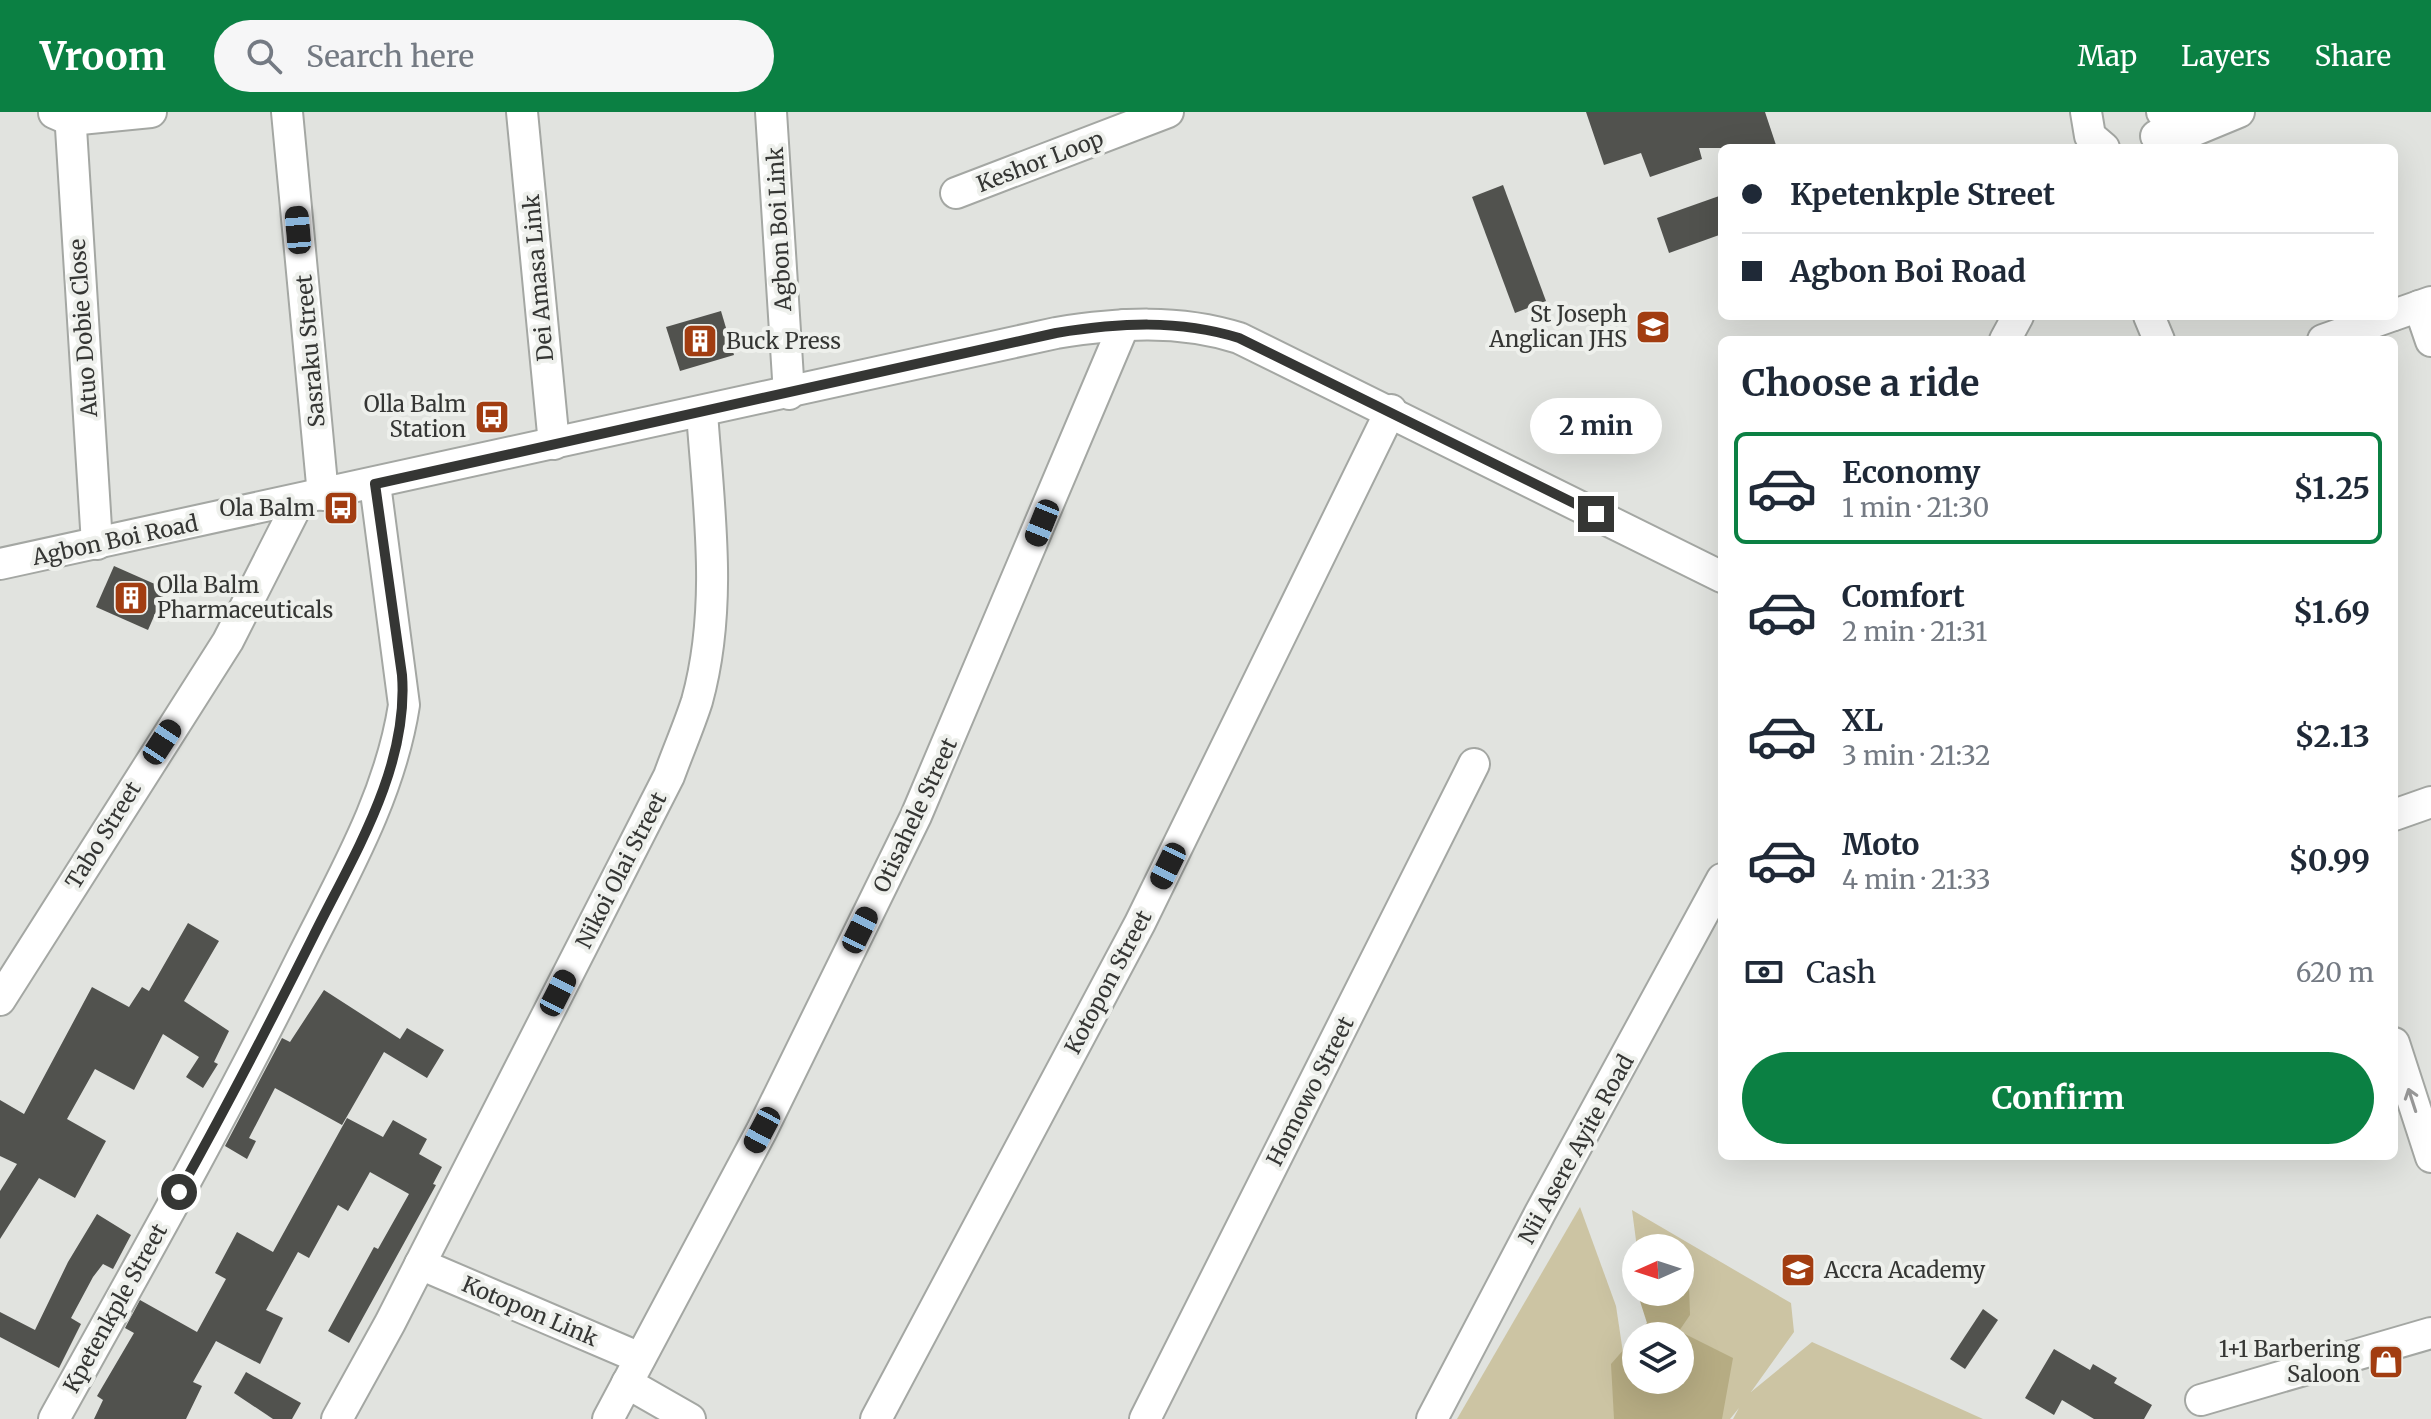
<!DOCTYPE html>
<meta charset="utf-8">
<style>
:root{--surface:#fff;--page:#f6f6f7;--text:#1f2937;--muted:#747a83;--line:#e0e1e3;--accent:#0b8043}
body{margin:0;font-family:Merriweather,serif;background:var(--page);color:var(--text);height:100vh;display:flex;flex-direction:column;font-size:30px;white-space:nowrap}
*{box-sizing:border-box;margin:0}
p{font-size:26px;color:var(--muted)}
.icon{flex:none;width:44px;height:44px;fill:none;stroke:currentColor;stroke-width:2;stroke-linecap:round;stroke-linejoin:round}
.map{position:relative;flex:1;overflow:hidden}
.drawer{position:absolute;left:1718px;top:224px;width:680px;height:824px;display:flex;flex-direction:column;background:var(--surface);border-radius:12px;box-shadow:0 8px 32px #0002}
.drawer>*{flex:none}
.top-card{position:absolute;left:1718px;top:32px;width:680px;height:176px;border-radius:12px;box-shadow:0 8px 32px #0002;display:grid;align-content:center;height:176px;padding:0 24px;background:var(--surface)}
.needle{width:52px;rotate:267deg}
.tools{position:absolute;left:1622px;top:1122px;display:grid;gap:16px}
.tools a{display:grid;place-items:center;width:72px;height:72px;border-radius:50%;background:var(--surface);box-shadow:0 8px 32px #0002;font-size:40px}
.end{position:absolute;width:36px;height:36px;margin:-18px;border:10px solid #353634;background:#fff;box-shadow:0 0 0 4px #fff}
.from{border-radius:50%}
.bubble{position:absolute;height:56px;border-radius:28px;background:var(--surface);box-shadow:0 8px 32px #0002;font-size:26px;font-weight:700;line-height:56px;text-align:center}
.car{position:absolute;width:24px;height:48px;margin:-24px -12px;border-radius:10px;box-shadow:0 0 6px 2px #0007;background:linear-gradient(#222 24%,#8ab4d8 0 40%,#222 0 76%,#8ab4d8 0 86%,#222 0)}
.top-card b{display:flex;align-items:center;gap:28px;height:76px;font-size:30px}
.top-card b+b{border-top:2px solid var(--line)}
.top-card i{width:20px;height:20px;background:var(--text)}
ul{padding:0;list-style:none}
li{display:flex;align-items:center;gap:24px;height:112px;margin:0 16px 12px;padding:0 8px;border:4px solid transparent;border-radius:12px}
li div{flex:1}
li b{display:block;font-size:30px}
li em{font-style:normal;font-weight:700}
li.active{border-color:var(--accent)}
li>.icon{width:72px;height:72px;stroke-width:1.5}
h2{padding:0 24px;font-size:36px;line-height:96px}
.pay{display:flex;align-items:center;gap:20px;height:88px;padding:0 24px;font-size:30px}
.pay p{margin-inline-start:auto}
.button{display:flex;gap:16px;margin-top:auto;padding:16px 24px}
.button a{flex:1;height:92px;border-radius:48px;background:var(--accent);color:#fff;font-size:32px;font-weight:700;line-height:92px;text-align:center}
header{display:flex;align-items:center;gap:48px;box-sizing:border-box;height:112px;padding:0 40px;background:var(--accent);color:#fff}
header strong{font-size:38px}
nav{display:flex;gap:44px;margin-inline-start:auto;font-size:28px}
.search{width:560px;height:72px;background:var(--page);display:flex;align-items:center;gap:20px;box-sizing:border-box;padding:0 28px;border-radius:44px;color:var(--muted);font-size:30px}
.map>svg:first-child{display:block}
.green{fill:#ccc4a3}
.forest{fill:#b6ac83;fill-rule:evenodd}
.building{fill:#51524e}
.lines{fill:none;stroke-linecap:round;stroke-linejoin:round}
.minor-casing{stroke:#a4a7a3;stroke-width:34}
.minor{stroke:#fff;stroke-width:30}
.oneway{stroke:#9a9a9a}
.route{stroke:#353634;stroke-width:10}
.labels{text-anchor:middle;stroke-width:8;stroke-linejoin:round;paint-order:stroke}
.street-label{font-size:22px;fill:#353634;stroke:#eef0ec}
.poi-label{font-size:22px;fill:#353634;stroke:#eef0ec;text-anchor:end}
</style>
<header>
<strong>Vroom</strong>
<div class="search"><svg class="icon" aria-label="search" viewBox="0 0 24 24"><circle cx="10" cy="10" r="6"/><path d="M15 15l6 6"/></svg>Search here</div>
<nav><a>Map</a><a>Layers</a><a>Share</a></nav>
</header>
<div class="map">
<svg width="2431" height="1307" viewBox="0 0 2431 1307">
<rect width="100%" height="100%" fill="#e1e3df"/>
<g class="green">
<polygon points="1580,1095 1616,1194 1633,1307 1457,1307"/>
<polygon points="1632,1098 1791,1191 1794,1220 1751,1280 1812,1230 1983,1307 1733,1307 1739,1296 1730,1307 1660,1307 1680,1268 1680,1224 1649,1224 1643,1180 1680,1180 1680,1136 1637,1136"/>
</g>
<path class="forest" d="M 1680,1169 L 1689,1174 L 1690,1203 L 1679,1219 L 1733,1246 L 1722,1307 L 1614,1307 L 1611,1252 L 1647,1211 L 1638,1183 L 1645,1180 L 1680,1180 ZM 1636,1224 L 1680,1224 L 1680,1268 L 1636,1268 Z"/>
<g class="building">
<polygon points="1586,0 1765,0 1777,36 1699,36 1702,47 1650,65 1641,41 1604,53"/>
<polygon points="1503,73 1546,189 1515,201 1472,85"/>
<polygon points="1722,83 1722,122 1669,141 1657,106"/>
<polygon points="721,199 734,243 680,259 666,215"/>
<polygon points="114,454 166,477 148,518 96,495"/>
<polygon points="188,811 219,829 184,889 229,919 214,950 218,952 203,976 186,965 199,945 163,922 134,978 95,957 67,1007 106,1029 75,1086 39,1066 0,1127 0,1079 17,1052 0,1044 0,988 24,1002 92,875 129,895 142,875 149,879"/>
<polygon points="324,878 400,927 407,916 444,938 427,966 384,940 342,1013 275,976 249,1026 256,1029 247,1047 225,1034 282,926 290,930"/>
<polygon points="347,1006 383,1025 393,1008 427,1027 419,1042 442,1055 433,1072 436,1073 349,1231 328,1219 374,1135 378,1137 409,1082 370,1060 348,1099 338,1093 309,1146 298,1140 266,1198 283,1206 260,1252 216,1229 193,1270 202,1274 186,1307 94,1307 103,1288 97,1284 134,1221 125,1216 140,1188 197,1220 226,1167 215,1161 237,1120 273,1140"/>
<polygon points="97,1102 131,1123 113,1157 103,1152 93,1165 71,1206 81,1212 59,1256 0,1225 0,1200 35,1218 68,1150"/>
<polygon points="1983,1197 1998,1208 1965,1257 1950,1247"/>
<polygon points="2054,1237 2090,1258 2093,1252 2117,1266 2114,1271 2152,1293 2144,1307 2094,1307 2062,1288 2054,1303 2025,1286"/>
<polygon points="246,1260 301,1291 292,1307 273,1307 234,1281"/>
</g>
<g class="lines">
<g class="minor-casing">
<g id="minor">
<polyline points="70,0 97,432"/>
<polyline points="287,0 323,383"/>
<polyline points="522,0 554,332"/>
<polyline points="771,0 789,282"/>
<polyline points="2086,0 2090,24 2104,36"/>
<polyline points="2162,0 2214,9"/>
<polyline points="54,1 70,8 151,0"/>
<polyline points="2156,24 2181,24 2239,0"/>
<polyline points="956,81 1168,0"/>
<polyline points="2419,194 2431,229"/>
<polyline points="2394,203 2431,190"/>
<polyline points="2149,204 2159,228"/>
<polyline points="2005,228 2018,204"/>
<polyline points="2323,228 2391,204"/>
<path d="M 0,452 L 1056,221 C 1119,211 1178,207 1239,226 L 1722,465"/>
<polyline points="2394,703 2431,690"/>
<polyline points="0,888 228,529 299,389"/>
<polyline points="2394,931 2431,1045"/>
<polyline points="420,1152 640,1246"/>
<polyline points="627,1271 690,1307"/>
<polyline points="2201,1288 2431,1221"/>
<path d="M 54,1307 C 139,1154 225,1002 302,846 C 343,764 390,684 404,593 L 375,372"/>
<path d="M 337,1307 L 390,1211 L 669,664 C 678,639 689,614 697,589 C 723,495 709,397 702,301"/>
<polyline points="608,1307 762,1018 916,704 1124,213"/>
<polyline points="876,1307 1140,811 1391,298"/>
<polyline points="1145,1307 1474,652"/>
<polyline points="1432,1307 1540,1101 1722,767"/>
</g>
</g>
<use href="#minor" class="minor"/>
</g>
<defs><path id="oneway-shaft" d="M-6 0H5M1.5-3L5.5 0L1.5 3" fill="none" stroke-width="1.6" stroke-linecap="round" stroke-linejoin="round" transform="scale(2)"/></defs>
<use class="oneway" href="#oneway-shaft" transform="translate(2412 988) rotate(-108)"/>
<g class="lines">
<path class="route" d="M 179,1080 C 226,996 270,911 313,825 C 353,744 409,656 402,563 L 375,372 L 1056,221 C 1119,211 1178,207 1239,226 L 1596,402"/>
</g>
<defs>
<g id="school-square" transform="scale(1.8)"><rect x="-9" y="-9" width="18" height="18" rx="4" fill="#a23d11" stroke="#eef0ec"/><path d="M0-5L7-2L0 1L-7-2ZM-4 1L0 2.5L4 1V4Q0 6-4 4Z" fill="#fff"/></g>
<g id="building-square" transform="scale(1.8)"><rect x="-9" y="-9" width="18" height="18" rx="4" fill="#a23d11" stroke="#eef0ec"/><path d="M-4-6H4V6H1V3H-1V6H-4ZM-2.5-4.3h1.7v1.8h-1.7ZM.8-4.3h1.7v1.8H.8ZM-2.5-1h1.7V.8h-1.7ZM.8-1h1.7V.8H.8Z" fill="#fff"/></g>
<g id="bus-square" transform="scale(1.8)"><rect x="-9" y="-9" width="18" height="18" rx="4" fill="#a23d11" stroke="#eef0ec"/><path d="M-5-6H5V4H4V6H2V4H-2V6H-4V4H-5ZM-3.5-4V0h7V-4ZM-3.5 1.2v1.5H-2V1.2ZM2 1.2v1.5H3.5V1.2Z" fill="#fff"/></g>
<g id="shop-square" transform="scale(1.8)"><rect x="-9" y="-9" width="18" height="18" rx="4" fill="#a23d11" stroke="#eef0ec"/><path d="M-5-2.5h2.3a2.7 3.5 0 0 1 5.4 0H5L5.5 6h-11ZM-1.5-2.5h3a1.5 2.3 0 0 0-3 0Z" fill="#fff"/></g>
</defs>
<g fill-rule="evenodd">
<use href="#school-square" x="1653" y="215"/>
<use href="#building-square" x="700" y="229"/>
<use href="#bus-square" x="492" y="305"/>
<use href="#bus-square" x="341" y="396"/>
<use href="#building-square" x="131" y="486"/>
<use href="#school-square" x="1798" y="1158"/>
<use href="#shop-square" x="2386" y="1250"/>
</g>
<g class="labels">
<g class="street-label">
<text transform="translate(1040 49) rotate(-21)" y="8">Keshor Loop</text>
<text transform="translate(779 117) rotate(-93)" y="8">Agbon Boi Link</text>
<text transform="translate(538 166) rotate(-95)" y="8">Dei Amasa Link</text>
<text transform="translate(83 216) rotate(-94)" y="8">Atuo Dobie Close</text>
<text transform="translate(310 239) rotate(-95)" y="8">Sasraku Street</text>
<text transform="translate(115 428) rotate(-12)" y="8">Agbon Boi Road</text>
<text transform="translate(915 703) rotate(-65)" y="8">Otisahele Street</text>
<text transform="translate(103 723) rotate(-58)" y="8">Tabo Street</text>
<text transform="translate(621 758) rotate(-63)" y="8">Nikoi Olai Street</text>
<text transform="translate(1108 870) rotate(-62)" y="8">Kotopon Street</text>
<text transform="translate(1310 979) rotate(-63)" y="8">Homowo Street</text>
<text transform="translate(1576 1037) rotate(-61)" y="8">Nii Asere Ayite Road</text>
<text transform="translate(115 1196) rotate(-61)" y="8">Kpetenkple Street</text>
<text transform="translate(530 1199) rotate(23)" y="8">Kotopon Link</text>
</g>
<g class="poi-label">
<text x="1627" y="210">St Joseph<tspan x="1627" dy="25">Anglican JHS</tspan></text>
<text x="726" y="237" text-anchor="start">Buck Press</text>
<text x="466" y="300">Olla Balm<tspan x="466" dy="25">Station</tspan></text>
<text x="315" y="404">Ola Balm</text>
<text x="157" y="481" text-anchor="start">Olla Balm<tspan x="157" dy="25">Pharmaceuticals</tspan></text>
<text x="1824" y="1166" text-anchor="start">Accra Academy</text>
<text x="2360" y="1245">1+1 Barbering<tspan x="2360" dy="25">Saloon</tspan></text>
</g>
</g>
</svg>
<div class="tools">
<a><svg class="needle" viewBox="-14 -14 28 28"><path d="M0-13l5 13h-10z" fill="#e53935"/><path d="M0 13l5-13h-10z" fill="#747a83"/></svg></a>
<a><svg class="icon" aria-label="layers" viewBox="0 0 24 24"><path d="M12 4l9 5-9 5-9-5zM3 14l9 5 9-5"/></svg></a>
</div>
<i class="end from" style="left:179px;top:1080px"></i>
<i class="end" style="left:1596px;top:402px"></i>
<div class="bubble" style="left:1530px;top:286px;width:132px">2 min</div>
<i class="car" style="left:298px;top:118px;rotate:355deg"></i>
<i class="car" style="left:1042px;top:411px;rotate:202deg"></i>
<i class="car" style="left:162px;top:630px;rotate:33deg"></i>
<i class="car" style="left:1168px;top:754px;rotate:206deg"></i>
<i class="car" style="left:860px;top:818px;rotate:26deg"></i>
<i class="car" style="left:558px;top:881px;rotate:27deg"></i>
<i class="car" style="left:762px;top:1018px;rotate:208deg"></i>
<div class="top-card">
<b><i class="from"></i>Kpetenkple Street</b>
<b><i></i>Agbon Boi Road</b>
</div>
<section class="drawer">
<h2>Choose a ride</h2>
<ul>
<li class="active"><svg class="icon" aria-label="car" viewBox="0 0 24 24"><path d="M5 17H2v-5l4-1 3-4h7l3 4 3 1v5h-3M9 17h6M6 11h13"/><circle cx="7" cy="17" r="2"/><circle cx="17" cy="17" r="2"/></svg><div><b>Economy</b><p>1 min · 21:30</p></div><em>$1.25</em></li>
<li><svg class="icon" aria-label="car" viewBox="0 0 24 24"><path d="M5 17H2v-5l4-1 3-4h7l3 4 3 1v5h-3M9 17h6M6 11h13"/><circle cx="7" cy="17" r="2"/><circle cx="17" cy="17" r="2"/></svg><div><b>Comfort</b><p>2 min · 21:31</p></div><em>$1.69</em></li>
<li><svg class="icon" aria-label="car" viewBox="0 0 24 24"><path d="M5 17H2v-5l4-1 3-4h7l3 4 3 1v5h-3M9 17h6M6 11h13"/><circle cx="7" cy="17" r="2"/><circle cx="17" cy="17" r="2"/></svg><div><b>XL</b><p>3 min · 21:32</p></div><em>$2.13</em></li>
<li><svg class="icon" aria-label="car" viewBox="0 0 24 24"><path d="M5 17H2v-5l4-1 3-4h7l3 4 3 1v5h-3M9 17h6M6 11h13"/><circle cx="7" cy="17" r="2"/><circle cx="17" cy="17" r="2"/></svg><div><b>Moto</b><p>4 min · 21:33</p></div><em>$0.99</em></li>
</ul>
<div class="pay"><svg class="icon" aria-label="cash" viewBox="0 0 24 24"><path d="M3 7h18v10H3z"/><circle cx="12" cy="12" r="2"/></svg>Cash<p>620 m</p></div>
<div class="button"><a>Confirm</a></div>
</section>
</div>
